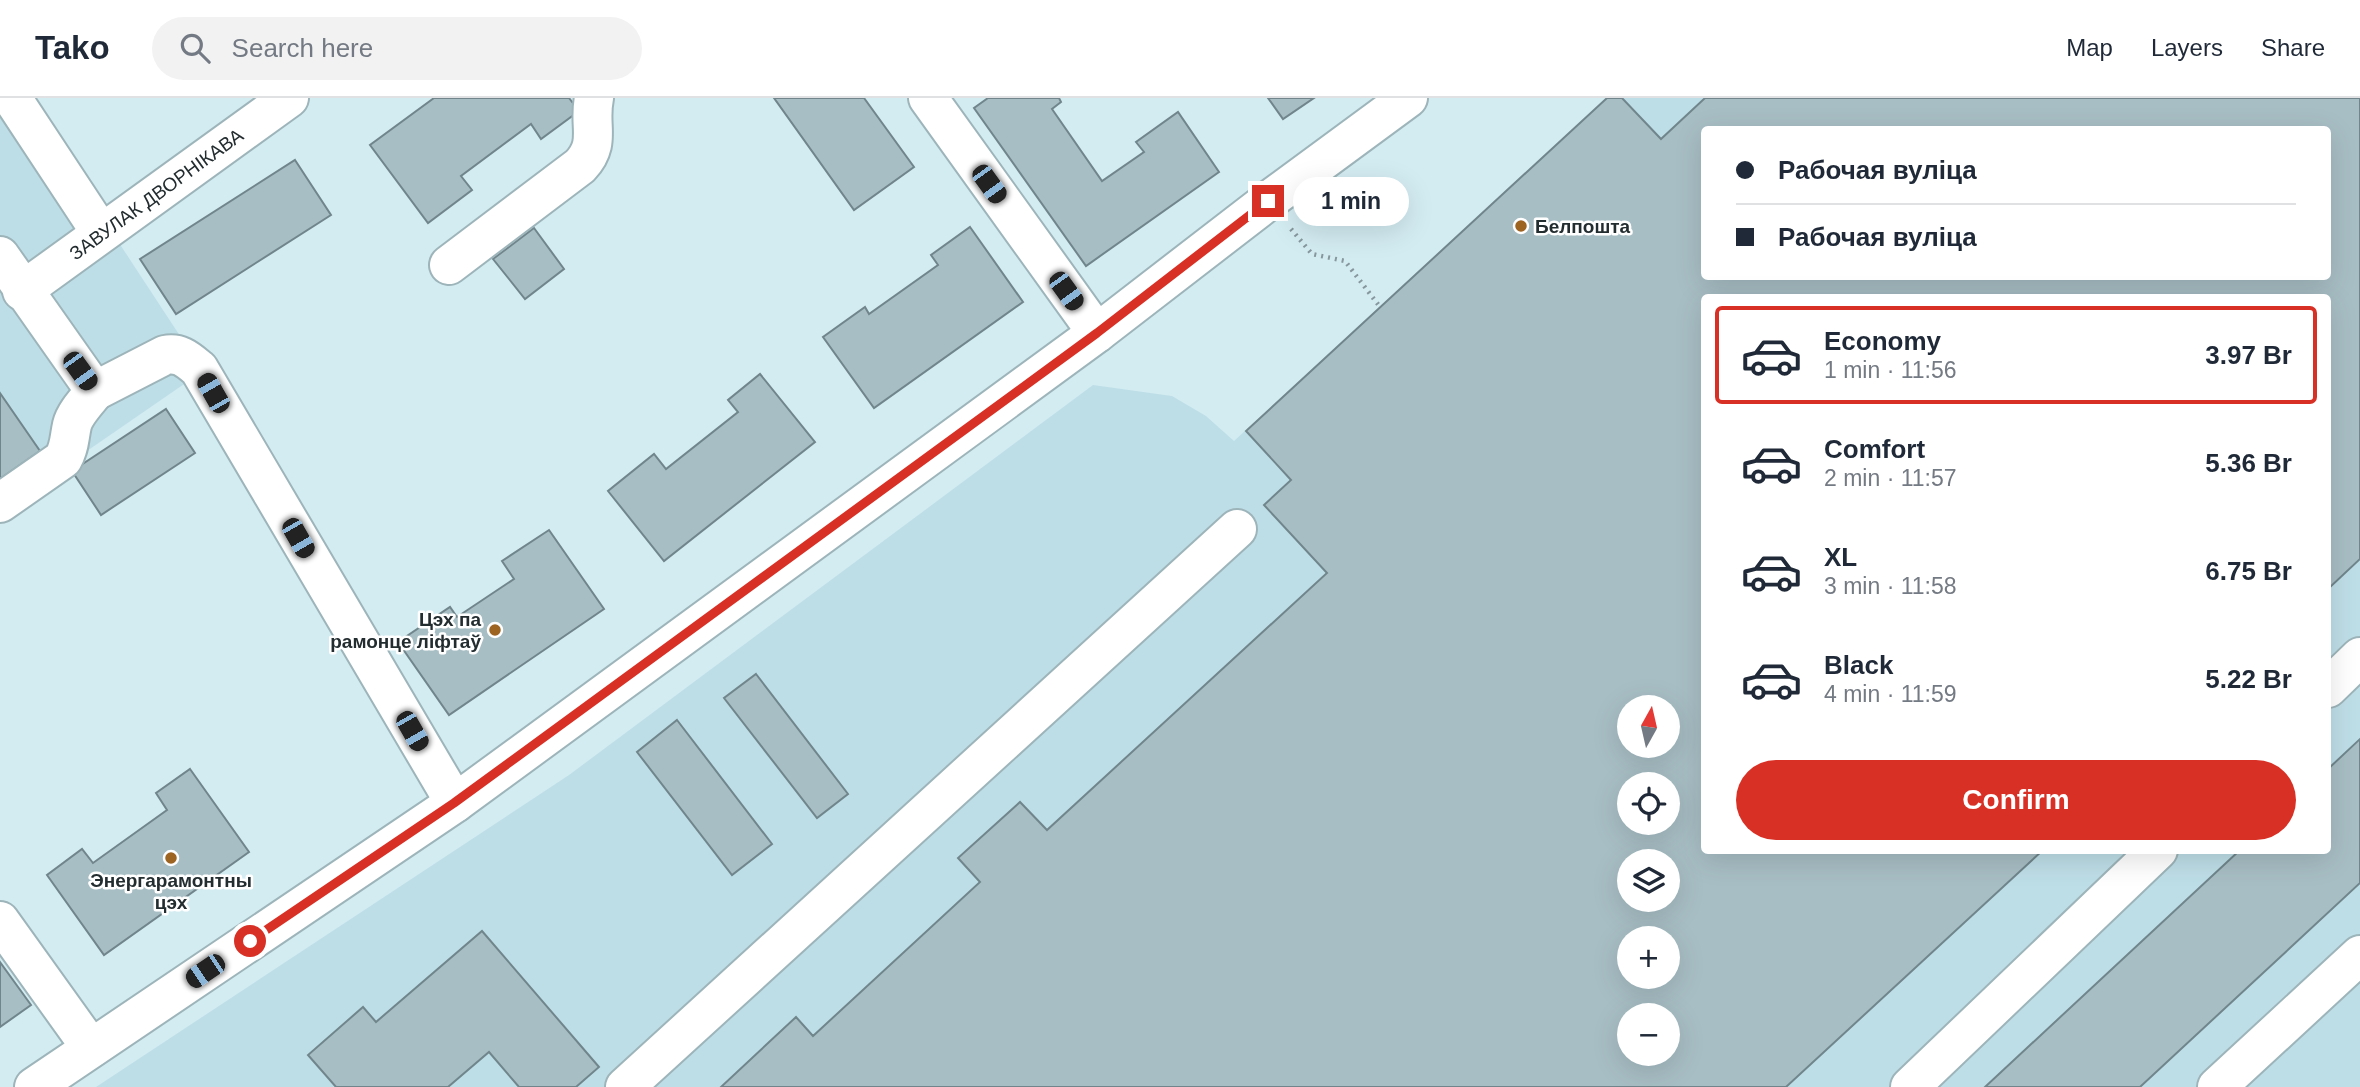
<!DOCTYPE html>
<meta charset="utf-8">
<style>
:root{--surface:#fff;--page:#f2f2f3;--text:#1f2937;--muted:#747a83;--line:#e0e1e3;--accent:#d93025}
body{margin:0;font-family:Helvetica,sans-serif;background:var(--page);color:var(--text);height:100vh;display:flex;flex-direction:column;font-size:26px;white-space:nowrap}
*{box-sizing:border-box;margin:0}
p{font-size:23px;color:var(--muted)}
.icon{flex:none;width:38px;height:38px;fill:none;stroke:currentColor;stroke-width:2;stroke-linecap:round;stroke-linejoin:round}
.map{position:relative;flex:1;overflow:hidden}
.details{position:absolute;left:1701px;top:196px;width:630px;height:560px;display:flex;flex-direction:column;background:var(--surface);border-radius:7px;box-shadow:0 7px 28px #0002}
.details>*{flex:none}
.guide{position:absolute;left:1701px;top:28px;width:630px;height:154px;border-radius:7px;box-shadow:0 7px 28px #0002;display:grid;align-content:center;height:154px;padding:0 35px;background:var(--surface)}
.needle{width:46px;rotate:8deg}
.tools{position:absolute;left:1617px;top:597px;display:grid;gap:14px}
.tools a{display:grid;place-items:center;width:63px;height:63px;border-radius:50%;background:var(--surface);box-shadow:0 7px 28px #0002;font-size:35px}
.end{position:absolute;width:32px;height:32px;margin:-16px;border:9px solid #d93025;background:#fff;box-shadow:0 0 0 4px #fff}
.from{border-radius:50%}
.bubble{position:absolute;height:49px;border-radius:24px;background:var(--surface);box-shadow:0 7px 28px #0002;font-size:23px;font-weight:800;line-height:49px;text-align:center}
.car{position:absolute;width:21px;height:42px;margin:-21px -10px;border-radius:9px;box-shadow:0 0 5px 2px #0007;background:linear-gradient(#222 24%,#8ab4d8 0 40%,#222 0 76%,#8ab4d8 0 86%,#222 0)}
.guide b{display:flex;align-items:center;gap:24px;height:66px;font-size:26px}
.guide b+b{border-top:2px solid var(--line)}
.guide i{width:18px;height:18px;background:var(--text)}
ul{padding:12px 0 0;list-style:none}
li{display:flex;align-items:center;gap:21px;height:98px;margin:0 14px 10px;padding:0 21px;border:4px solid transparent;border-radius:7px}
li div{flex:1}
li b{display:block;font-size:26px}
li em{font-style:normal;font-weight:800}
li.current{border-color:var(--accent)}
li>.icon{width:63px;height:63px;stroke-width:1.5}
.action{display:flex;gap:14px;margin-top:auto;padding:14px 35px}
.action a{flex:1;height:80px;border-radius:42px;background:var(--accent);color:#fff;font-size:28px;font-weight:800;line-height:80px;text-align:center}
header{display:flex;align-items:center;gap:42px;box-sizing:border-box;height:98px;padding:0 35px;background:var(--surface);border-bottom:2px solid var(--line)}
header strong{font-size:33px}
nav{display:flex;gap:38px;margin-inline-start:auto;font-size:24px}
.search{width:490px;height:63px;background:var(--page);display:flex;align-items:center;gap:18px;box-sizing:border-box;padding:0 24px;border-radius:38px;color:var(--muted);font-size:26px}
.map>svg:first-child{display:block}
.built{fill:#bedee7;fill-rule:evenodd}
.building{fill:#a7bec4;stroke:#70868c;stroke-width:2;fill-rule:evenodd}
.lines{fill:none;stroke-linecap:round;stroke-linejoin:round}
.minor-casing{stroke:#9db5ba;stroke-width:42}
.path{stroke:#86989d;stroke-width:4.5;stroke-dasharray:2 5;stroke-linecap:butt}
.minor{stroke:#fff;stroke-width:38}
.route{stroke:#d93025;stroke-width:9}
.poi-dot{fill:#9c6321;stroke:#fff;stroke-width:2.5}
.labels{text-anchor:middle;stroke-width:5;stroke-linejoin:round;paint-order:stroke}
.street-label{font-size:19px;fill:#232c2f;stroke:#fff}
.poi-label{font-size:19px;font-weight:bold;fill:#232c2f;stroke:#fff;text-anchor:start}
</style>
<header>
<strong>Tako</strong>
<div class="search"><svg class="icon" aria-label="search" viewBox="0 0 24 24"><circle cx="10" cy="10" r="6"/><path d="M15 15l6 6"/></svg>Search here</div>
<nav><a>Map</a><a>Layers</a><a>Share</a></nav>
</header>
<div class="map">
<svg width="2360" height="989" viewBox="0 0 2360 989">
<rect width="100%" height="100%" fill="#d3ecf2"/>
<g class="built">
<polygon points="0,0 24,0 203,273 0,413"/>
<path d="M 1607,0 L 2360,0 L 2360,989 L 96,989 L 569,677 L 1093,287 L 1172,298 L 1206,318 L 1234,343 ZM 1704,32 L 2328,32 L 2328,178 L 1704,178 ZM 1704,200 L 2328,200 L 2328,752 L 1704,752 ZM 1629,609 L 1668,609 L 1668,648 L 1629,648 ZM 1629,686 L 1668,686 L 1668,724 L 1629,724 ZM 1629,763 L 1668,763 L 1668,802 L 1629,802 ZM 1629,840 L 1668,840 L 1668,878 L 1629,878 ZM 1629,917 L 1668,917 L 1668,956 L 1629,956 Z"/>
</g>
<g class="building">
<polygon points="434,0 569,0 579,13 541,41 531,26 461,78 472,92 428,125 370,47"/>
<polygon points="774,0 864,0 914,69 854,112"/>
<polygon points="988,0 1059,0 1061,4 1052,11 1102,83 1144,54 1136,44 1178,14 1219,74 1086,168 974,10"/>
<polygon points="1268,0 1314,0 1283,21"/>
<path d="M 1607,0 L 1622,0 L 1661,41 L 1705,0 L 2360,0 L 2360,461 L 2328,491 L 2328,200 L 1704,200 L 1704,752 L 2043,752 L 1786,989 L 721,989 L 796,919 L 813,938 L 980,784 L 958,760 L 1020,704 L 1047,732 L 1327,475 L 1264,407 L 1291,382 L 1246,333 ZM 1704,32 L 2328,32 L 2328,178 L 1704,178 ZM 1629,609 L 1668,609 L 1668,648 L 1629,648 ZM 1629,686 L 1668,686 L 1668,724 L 1629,724 ZM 1629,763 L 1668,763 L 1668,802 L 1629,802 ZM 1629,840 L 1668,840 L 1668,878 L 1629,878 ZM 1629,917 L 1668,917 L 1668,956 L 1629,956 Z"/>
<polygon points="295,62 331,117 176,216 140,161"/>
<polygon points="970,129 1023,204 874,310 823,239 865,209 869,216 938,167 931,157"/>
<polygon points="534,130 564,171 525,201 493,161"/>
<polygon points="760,276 815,344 664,463 608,393 654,356 666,371 738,314 728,302"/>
<polygon points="0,295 40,353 0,381"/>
<polygon points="166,311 195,355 101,417 72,373"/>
<polygon points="549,432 604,511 449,617 398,544 450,509 457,519 514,481 502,463"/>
<polygon points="756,576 848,696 817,720 724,600"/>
<polygon points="677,622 772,746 732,777 637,654"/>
<polygon points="2360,641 2360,785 2140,989 1985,989 2240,752 2328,752 2328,671"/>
<polygon points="190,671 249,754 104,857 47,777 82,751 93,765 167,712 156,695"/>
<polygon points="482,833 599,969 576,989 519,989 489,954 448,989 336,989 308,957 363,909 376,924"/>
<polygon points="0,864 31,907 0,929"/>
</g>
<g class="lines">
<g class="minor-casing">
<g id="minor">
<polyline points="12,0 101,135"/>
<polyline points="928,0 1097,235"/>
<path d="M 0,158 L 95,293 L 165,257 C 180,254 188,262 199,271 L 455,705"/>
<path d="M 449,167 L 580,68 C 602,45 588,28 594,0"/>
<polyline points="22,193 289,0"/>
<path d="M 0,405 L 63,361 C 70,349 69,340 72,327 C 75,315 87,303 95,293"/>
<polyline points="2328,590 2360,559"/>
<polyline points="0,823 91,950"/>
<polyline points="34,989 455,705 1097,235 1268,103 1408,0"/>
<polyline points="625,989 1237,431"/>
<polyline points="1910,989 2158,752"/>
<polyline points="2217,989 2360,857"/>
</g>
</g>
<polyline class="path" points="1291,131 1312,156 1345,163 1380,209"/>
<use href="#minor" class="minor"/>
</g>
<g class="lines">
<polyline class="route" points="250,843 454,705 1097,235 1268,103"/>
</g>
<g class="poi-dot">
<circle cx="1521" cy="128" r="7"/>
<circle cx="495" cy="532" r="7"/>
<circle cx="171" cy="760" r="7"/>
</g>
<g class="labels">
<g class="street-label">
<text transform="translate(156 96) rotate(-36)" y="7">ЗАВУЛАК ДВОРНІКАВА</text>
</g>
<g class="poi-label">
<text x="1535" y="135">Белпошта</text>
<text x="481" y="528" text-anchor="end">Цэх па<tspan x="481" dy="22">рамонце ліфтаў</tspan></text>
<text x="171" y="789" text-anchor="middle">Энергарамонтны<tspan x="171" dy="22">цэх</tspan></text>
</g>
</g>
</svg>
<div class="tools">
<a><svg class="needle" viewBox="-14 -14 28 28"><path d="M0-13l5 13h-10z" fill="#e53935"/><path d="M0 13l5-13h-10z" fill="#747a83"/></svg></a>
<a><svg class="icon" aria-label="locate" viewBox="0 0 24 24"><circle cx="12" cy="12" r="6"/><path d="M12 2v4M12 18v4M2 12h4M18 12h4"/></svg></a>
<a><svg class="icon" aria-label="layers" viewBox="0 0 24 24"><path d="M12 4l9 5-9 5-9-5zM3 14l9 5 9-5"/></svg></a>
<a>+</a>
<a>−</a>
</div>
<i class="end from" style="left:250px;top:843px"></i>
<i class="end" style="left:1268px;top:103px"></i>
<div class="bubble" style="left:1293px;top:79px;width:116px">1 min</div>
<i class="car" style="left:989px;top:86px;rotate:144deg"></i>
<i class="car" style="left:1066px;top:193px;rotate:144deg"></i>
<i class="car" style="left:80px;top:273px;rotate:144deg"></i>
<i class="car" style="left:213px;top:295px;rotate:330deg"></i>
<i class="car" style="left:298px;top:440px;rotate:150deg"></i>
<i class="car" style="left:412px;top:633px;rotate:150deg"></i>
<i class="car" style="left:205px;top:873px;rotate:236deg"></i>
<div class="guide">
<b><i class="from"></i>Рабочая вуліца</b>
<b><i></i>Рабочая вуліца</b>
</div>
<section class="details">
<ul>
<li class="current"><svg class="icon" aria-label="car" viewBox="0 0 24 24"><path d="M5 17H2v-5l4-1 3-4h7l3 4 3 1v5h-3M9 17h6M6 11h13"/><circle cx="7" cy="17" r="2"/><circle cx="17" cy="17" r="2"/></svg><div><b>Economy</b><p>1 min · 11:56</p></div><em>3.97 Br</em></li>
<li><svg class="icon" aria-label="car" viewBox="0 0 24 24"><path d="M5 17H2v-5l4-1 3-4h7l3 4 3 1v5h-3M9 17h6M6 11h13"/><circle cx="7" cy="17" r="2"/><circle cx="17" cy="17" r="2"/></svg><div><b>Comfort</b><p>2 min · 11:57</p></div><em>5.36 Br</em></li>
<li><svg class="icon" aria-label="car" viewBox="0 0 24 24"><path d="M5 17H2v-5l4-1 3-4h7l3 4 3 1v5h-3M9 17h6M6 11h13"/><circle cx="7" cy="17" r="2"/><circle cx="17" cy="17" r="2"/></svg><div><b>XL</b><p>3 min · 11:58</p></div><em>6.75 Br</em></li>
<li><svg class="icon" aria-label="car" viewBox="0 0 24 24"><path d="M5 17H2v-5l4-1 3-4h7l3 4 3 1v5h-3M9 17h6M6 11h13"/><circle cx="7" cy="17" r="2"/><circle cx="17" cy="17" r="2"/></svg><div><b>Black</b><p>4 min · 11:59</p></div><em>5.22 Br</em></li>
</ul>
<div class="action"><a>Confirm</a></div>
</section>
</div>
